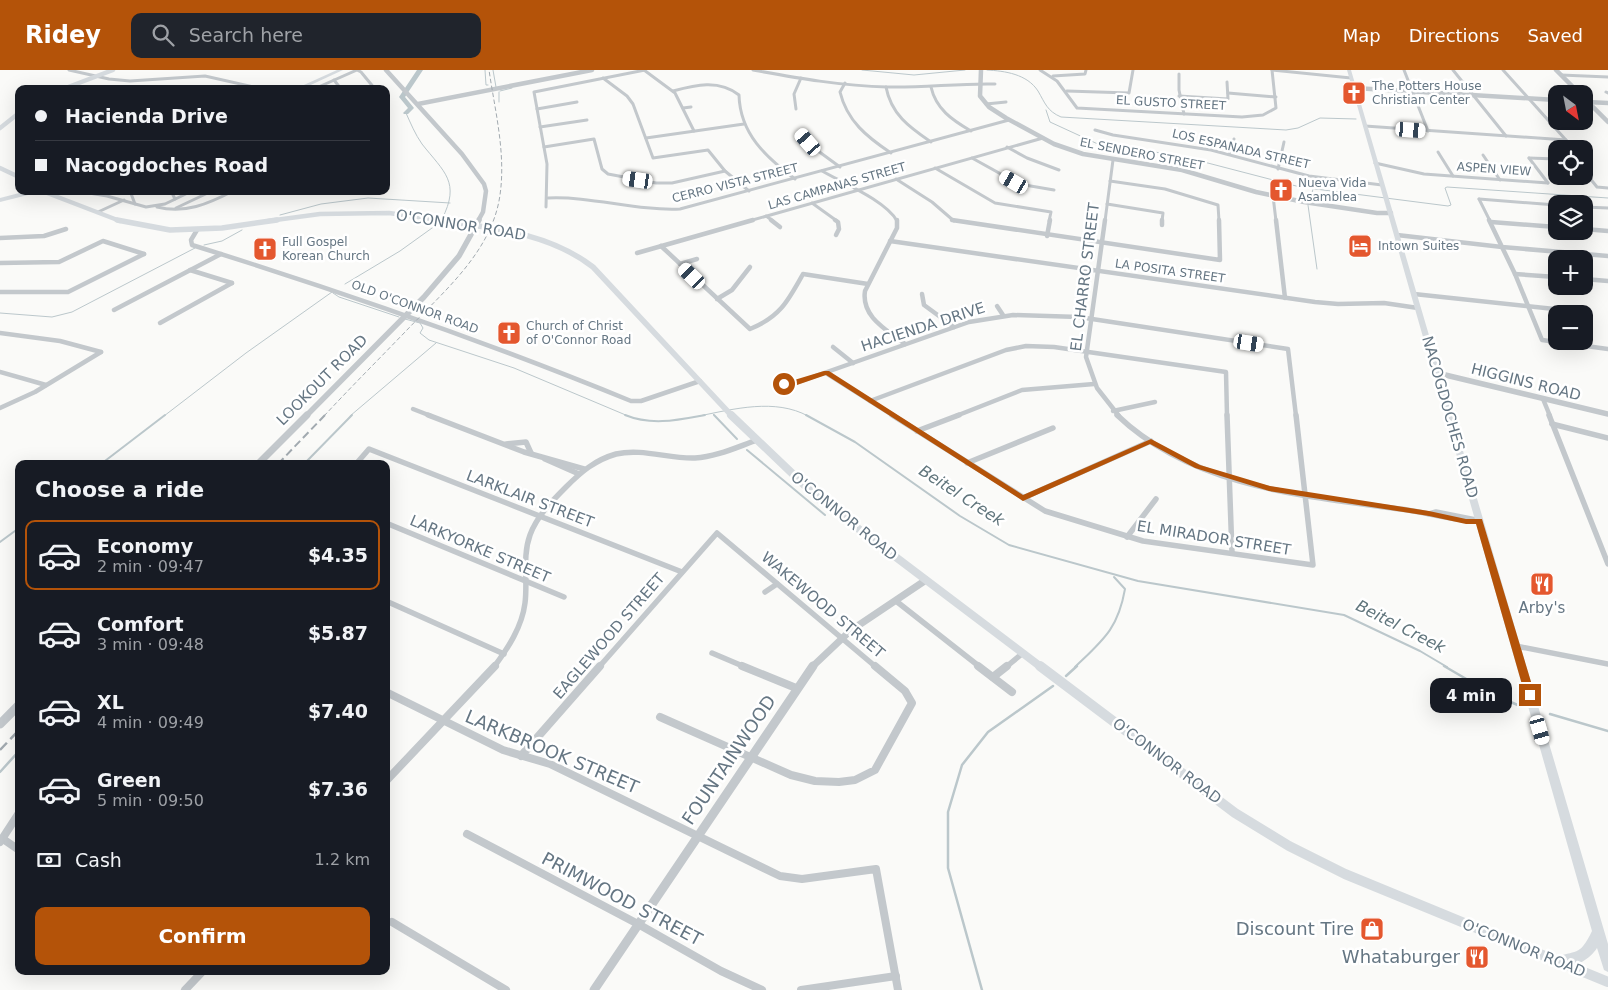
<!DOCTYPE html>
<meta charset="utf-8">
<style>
:root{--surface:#171b24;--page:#20242c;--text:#f1f3f6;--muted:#9ea1a6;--line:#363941;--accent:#b45309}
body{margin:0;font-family:"DejaVu Sans",sans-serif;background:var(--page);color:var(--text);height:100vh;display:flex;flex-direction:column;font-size:19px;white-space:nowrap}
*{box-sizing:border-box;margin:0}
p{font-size:16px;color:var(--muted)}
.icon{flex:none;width:28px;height:28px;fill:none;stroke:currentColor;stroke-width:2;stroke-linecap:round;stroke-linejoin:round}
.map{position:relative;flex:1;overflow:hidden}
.drawer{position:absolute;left:15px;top:390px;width:375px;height:515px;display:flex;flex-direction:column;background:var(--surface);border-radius:10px;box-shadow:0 5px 20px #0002}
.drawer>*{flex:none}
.top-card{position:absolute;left:15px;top:15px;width:375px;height:110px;border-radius:10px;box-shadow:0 5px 20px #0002;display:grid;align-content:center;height:110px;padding:0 20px;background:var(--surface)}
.needle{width:32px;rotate:148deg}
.fabs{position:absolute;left:1548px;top:15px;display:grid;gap:10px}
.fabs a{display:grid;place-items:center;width:45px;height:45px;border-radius:10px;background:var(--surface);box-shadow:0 5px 20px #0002;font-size:25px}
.end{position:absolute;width:22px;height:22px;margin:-11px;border:6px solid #b45309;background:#fff;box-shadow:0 0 0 2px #fff}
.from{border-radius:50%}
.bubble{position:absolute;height:35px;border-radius:10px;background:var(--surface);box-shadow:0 5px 20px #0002;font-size:16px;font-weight:700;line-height:35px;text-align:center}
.car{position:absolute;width:15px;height:30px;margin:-15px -8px;border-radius:6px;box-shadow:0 0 4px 1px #0007;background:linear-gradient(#fff 24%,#345 0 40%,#fff 0 76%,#345 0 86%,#fff 0)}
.top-card b{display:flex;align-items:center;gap:18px;height:48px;font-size:19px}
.top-card b+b{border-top:1px solid var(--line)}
.top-card i{width:12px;height:12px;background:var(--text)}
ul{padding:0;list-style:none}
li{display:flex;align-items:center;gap:15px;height:70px;margin:0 10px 8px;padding:0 10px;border:2px solid transparent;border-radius:10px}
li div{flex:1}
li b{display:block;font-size:19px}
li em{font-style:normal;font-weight:700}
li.on{border-color:var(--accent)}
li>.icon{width:45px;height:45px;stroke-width:1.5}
h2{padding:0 20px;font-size:22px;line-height:60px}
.pay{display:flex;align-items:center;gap:12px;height:55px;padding:0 20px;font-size:19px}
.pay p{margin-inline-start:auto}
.primary-button{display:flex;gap:10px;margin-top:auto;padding:10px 20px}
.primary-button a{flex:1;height:58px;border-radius:10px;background:var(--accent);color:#fff;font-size:20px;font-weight:700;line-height:58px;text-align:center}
header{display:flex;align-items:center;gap:30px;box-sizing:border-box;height:70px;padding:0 25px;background:var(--accent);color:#fff}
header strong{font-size:24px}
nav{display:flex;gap:28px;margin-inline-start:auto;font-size:18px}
.search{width:350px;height:45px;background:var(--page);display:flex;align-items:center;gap:12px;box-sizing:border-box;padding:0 18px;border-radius:10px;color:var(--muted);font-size:19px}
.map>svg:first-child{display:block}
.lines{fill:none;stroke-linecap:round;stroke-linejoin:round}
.stream-far2{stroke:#bbc7cb;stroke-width:1}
.stream-far1{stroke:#bbc7cb;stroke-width:2}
.stream{stroke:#bbc7cb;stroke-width:2.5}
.river{fill:#bbc7cb;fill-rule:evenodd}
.minor-far3{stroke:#c3c8cc;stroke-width:3}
.minor-far2{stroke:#c3c8cc;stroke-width:4.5}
.minor-far1{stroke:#c3c8cc;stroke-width:5.5}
.minor{stroke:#c3c8cc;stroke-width:8}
.tertiary-far3{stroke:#c3c8cc;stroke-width:4.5}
.tertiary-far2{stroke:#c3c8cc;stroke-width:5.5}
.tertiary-far1{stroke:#c3c8cc;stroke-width:7}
.tertiary{stroke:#c3c8cc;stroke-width:9}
.secondary-far3{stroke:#d6dbdf;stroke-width:4.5}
.secondary-far2{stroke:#d6dbdf;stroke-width:5.5}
.secondary-far1{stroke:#d6dbdf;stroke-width:8}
.secondary{stroke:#d6dbdf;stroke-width:10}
.primary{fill:#d6dbdf;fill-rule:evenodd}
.trunk{fill:#d6dbdf;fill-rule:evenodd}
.rail-far2{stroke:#a2aab0;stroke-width:1;stroke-dasharray:4.5 2.5;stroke-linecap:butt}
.rail-far1{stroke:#a2aab0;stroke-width:2;stroke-dasharray:8 4;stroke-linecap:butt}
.rail{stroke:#a2aab0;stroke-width:2.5;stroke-dasharray:10 5;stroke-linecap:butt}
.route{fill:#b45309}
.labels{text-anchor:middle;stroke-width:5;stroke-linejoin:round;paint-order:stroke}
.far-poi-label{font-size:12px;fill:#657683;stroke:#fff;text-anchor:start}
.far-street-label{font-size:12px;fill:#657683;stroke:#fff}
.street-label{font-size:15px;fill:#657683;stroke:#fff}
.poi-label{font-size:15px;fill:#657683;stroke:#fff}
.water-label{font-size:16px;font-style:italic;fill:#60757c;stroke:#fff}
.near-street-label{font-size:18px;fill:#657683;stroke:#fff}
.near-poi-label{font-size:18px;fill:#657683;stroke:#fff;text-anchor:end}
</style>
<header>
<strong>Ridey</strong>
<div class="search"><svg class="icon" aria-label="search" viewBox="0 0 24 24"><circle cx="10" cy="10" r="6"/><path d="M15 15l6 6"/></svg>Search here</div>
<nav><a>Map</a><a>Directions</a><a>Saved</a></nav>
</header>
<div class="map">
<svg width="1608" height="920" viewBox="0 0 1608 920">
<rect width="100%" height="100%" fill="#fafaf8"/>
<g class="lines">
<g class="stream-far2">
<polyline points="485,0 486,15 488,15"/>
<polyline points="493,0 496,17"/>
<polyline points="862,0 914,5 965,0"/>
<path d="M 987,0 C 1005,1 1027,4 1038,21 C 1045,33 1047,41 1061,47 L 1286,60 L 1298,58 L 1320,48 L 1356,49"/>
<polyline points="500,21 512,18"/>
<polyline points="499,22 499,32"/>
<polyline points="1046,40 1050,52 1100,75 1177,85 1300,117 1448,136 1451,135 1445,118 1447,117 1608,128"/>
<path d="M 406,43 C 411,54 415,64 422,74 C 444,102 461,112 442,149"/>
<polyline points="1310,131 1313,119"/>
<polyline points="1308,135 1317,199"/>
<polyline points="280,145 321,134 368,128 450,133"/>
<polyline points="204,175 222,171 242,160"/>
<polyline points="345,214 400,181 439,153"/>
<polyline points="333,223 339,227 399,247"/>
<polyline points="0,243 52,247 72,242 195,178"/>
<polyline points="405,249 420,253 423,258 420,263 429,270 514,298 628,346"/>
<polyline points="713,344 715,346"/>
<polyline points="164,346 246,283 332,222"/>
<polyline points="350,346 436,273"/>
<path d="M 699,346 C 734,339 775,328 808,346"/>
</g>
<g class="stream-far1">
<path d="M 625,345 C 652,356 678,350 705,345"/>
<polyline points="714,345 737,369"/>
<polyline points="806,345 855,372 960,446 1009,475 1138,511 1344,545 1420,581 1447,597"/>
<polyline points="747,380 825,445"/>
<polyline points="101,394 165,345"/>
<polyline points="304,394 352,345"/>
<polyline points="0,472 19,458"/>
<path d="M 1075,597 C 1103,570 1118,559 1125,519 L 1114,507"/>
</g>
<g class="stream">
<polyline points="1444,596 1492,624 1520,636"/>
<polyline points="1066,606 1077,596"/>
<polyline points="1550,644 1608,661"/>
<polyline points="0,702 19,681"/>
<polyline points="982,920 948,798 948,742 962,695 988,662 1053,616"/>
</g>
<polygon class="river" points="417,0 423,0 405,27 414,38 408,44 404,44 403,43 408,38 399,27"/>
<g class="minor-far3">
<polyline points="69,0 109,9 130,11 205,6 263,19"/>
<polyline points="644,0 675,23 694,61"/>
<path d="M 753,0 C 797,8 842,16 887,17 C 923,18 959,13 995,14"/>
<polyline points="1040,0 1057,11 1077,38 1242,47 1263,45 1276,38 1272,0"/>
<polyline points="1272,0 1351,8"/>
<polyline points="1404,0 1428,61"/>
<polyline points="1453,0 1506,66"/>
<polyline points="1503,0 1574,79"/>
<polyline points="1179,4 1179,20 1184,44"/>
<polyline points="1561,5 1608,7"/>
<polyline points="1053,6 1085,4 1086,0"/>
<polyline points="603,8 627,26 633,34 653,88 708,80 725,101 749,121"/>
<polyline points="334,10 341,19"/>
<path d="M 845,13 L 840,22 C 847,51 867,67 891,83"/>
<path d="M 886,17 C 891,44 909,57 931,72"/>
<path d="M 931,17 C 936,39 952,50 971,61"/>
<polyline points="314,19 357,0 361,2 375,19"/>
<path d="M 673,21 C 695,15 719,9 739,25 C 740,64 766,87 795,109"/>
<polyline points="1067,21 1129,23 1133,0"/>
<polyline points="1606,22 1608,23"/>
<polyline points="1228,23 1276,27"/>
<polyline points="1179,26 1228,29 1227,12"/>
<polyline points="986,34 1006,32"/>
<polyline points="683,38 691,37"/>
<polyline points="537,39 577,32"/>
<polyline points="796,39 794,24 801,8"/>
<polyline points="1365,56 1566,70"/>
<polyline points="540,57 587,50"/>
<polyline points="1095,60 1113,65 1211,80 1309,106 1382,115"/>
<polyline points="800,62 814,78 840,97"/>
<polyline points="646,68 744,54"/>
<polyline points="544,77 594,69 602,99 608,104 656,113 672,113 725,101"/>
<polyline points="1007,77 1027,88 1059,100"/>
<polyline points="1438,82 1453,106"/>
<polyline points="1229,84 1234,69"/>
<polyline points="1483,85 1500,110"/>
<polyline points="972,88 1019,114 1054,120"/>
<polyline points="1529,88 1548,113"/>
<polyline points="1529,88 1556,89"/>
<polyline points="1375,93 1424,104 1548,113"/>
<polyline points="935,98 995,133 1051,142 1049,151"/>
<polyline points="1278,99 1284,72"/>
<path d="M 822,101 C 843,113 886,131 897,151"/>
<polyline points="1584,101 1597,117 1608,118"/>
<polyline points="896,109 932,132 954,151"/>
<polyline points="1110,111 1165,119 1218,135 1219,151"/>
<polyline points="77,121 107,126 146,137 165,134 192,121"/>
<polyline points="130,121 135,134"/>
<polyline points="171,121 175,129"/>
<polyline points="1273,126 1276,151"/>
<path d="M 548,128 C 592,126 636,141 680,139 L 1009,50"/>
<polyline points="1479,129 1490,151"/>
<polyline points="1479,129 1556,135"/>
<polyline points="812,133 837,151"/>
<polyline points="1107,134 1163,143 1162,151"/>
<path d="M 157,137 C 185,144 208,134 233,121"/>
<polyline points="546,137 547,94 534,22 645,0"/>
<polyline points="1584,137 1608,138"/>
<polyline points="176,138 212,121"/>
<polyline points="98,142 124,130"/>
<polyline points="766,146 773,151"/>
<polyline points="749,151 1043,68"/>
<polyline points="1105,151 1113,90"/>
</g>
<g class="minor-far2">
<polyline points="771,150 780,157"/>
<polyline points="835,150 838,152 839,159 836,165"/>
<path d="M 897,150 L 897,158 L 865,221 C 861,247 887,260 905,274"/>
<polyline points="952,150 1220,190 1219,150"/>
<polyline points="1105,150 1086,287 1097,318 1119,346"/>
<polyline points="1276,150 1285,228"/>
<polyline points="1489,150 1515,204 1542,270 1608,279"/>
<polyline points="1491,152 1556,157"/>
<polyline points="1162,155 1162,150"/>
<polyline points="1584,159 1608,161"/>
<path d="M 197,160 L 191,170 L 192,175 C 340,221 487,272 631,331 L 641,331 L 700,311"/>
<polyline points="1397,165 1502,177 1608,186"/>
<polyline points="1047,166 1050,150"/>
<polyline points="0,168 44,166 66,159"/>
<polyline points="890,171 1315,232 1338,234 1384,233 1418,238"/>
<path d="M 661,176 L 750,259 C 780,247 788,231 803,204 L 868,214"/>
<polyline points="637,183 753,150"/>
<polyline points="0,193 59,192 103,171 144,184"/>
<polyline points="680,194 697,189"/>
<polyline points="190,200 232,213"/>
<polyline points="1515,204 1556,207"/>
<polyline points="1584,209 1608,211"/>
<polyline points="0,222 68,222 144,184"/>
<polyline points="922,224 924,235 954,257"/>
<polyline points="1414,224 1573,241"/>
<polyline points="717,229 732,220 750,197"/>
<polyline points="997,236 1003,245"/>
<polyline points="114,240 221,184"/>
<polyline points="160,253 232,213"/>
<polyline points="0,263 60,271 101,282"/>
<polyline points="833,277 853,293"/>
<polyline points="0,302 46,315"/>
<polyline points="826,303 894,346"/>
<polyline points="779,309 784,314 790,315 969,252 1013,245 1079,247 1288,279 1296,346"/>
<polyline points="1543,329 1550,346"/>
<polyline points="870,331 1006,280 1026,276 1054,277 1226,302 1227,346"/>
<polyline points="0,338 35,322 101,282"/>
<polyline points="413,339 431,346"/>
<polyline points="1113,341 1155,332"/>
<polyline points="956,346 1022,320 1094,314"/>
</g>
<g class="minor-far1">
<polyline points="428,345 524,382 584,399"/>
<polyline points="892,345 1045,441 1143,471 1313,495 1296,345"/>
<path d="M 1117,345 C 1192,417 1303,426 1400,439 C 1427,442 1452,451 1479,451"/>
<polyline points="1227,345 1232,483"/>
<polyline points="1549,345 1608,494"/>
<polyline points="1552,354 1608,368"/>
<polyline points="917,361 959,345"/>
<polyline points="506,374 526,372 531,383"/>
<polyline points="545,389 579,404"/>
<polyline points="967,393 1053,358"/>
<polyline points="356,394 369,379 682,502"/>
<polyline points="1023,428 1151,371"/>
<polyline points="1429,444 1436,442 1476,450"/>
<polyline points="386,453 564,527"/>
<polyline points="1127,467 1156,429"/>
<polyline points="765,522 777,514"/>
<polyline points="386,531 504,584"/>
<polyline points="896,531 980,597"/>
<polyline points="1516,576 1608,594"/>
<polyline points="712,583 745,597"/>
<path d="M 494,597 C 508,578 522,557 525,533 C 528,510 522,487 530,465 C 537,446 552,431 566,417 C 581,402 595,390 616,384 C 642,378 669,389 695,388 C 716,387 737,377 757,370"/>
<polyline points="599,597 717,463 876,597"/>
<polyline points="1006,597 1023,583"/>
</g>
<g class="minor">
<polyline points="742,596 796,618"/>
<polyline points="978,596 1012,622"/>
<polyline points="993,607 1007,596"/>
<polyline points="386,622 503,680 550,694 780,806 802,809 876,799 898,920"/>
<polyline points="660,647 791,705 815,711 839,712 855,710 875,700 912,633 905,621 875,596"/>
<polyline points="521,686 600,596"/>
<polyline points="386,711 495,596"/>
<polyline points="467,764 638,854 721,901 762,920"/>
<polyline points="3,769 19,780"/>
<polyline points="0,772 19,743"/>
<polyline points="392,852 506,920"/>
<polyline points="185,920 203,901"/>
<polyline points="801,920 896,906"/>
</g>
<g class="tertiary-far3">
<polyline points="386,0 462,84 484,114 486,121 483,142 478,151"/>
<polyline points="981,0 980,26 989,37 1006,48 1054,74 1083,84 1182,100 1256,122 1304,132 1377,143 1391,143"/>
<polyline points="1556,0 1580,24"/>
<polyline points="1354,18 1556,30"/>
<polyline points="1584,28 1608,52"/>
<polyline points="1587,32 1608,33"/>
<polyline points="418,34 592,0"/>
</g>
<g class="tertiary-far2">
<polyline points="1437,303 1608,344"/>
<polyline points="306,346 424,227 459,186 479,150"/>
</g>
<g class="tertiary-far1">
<polyline points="258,394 307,345"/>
<polyline points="812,597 850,561 926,510"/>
</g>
<g class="tertiary">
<polyline points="0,654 19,635"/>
<polyline points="594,920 813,596"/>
</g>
<g class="secondary-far3">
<polyline points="63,19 113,0"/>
<polyline points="0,58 19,43"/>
<polyline points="0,98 19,107"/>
<polyline points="42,121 120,151"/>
<polyline points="268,151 320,144 389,143 445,151"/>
</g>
<g class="secondary-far2">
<polyline points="117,150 170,160 222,158 277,150"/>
<path d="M 437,150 C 491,158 548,162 593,197 L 732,346"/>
</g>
<polyline class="secondary-far1" points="731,345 819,429 1041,597"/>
<polyline class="secondary" points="1040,596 1235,743 1289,776 1345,804 1608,912"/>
<path class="primary" d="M 1347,0 L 1351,0 L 1608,874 L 1608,902 L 1604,900 L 1597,878 C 1589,891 1568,902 1554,896 L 1552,892 L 1554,888 C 1576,879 1579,888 1592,861 Z"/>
<g class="trunk">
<polygon points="337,0 343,0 302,19 295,19"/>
<polygon points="27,121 46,121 49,123 46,125 32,124 0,132 0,128"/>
</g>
<path class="rail-far2" d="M 324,346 C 351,317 379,289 406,261 C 443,222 492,182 500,125 C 506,83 495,41 489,0"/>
<polyline class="rail-far1" points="278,394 325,345"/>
<polyline class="rail" points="0,680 19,660"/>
</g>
<polygon class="route" points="824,301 829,301 1023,425 1151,369 1200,395 1270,416 1429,441 1466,449 1482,449 1535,625 1530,629 1525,625 1476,454 1466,454 1429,446 1269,421 1195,398 1150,374 1023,431 826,305 794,316 781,314"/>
<defs>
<g id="church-square" transform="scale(1.25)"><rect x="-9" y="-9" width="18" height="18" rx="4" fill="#e4572e" stroke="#fff"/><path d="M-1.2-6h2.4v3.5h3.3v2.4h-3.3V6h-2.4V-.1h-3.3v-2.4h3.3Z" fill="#fff"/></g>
<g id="hotel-square" transform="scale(1.25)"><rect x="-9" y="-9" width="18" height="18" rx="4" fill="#e4572e" stroke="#fff"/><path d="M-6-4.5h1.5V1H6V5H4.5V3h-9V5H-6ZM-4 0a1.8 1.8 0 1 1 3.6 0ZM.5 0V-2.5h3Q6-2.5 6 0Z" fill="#fff"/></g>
<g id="restaurant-square" transform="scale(1.25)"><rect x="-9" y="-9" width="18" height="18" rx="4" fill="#e4572e" stroke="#fff"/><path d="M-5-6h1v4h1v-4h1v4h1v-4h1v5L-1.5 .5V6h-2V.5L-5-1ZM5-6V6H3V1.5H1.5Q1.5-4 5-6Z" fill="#fff"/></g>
<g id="shop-square" transform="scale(1.25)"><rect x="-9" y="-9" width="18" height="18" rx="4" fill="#e4572e" stroke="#fff"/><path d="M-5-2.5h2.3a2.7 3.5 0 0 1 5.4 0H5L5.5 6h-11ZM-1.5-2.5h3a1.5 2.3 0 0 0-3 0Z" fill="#fff"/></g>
</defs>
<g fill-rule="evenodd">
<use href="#church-square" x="1354" y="23"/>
<use href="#church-square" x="1281" y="120"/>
<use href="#hotel-square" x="1360" y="176"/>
<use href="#church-square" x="265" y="179"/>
<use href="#church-square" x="509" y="263"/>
<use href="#restaurant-square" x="1542" y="514"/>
<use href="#shop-square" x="1372" y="859"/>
<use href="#restaurant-square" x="1477" y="887"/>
</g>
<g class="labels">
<g class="far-poi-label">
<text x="1372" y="20">The Potters House<tspan x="1372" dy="14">Christian Center</tspan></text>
<text x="1298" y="117">Nueva Vida<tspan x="1298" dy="14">Asamblea</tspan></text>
<text x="282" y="176">Full Gospel<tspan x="282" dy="14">Korean Church</tspan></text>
<text x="1378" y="180">Intown Suites</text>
<text x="526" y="260">Church of Christ<tspan x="526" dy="14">of O'Connor Road</tspan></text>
</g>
<g class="far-street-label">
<text transform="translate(1171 33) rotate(3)" y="4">EL GUSTO STREET</text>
<text transform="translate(1241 79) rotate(13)" y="4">LOS ESPANADA STREET</text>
<text transform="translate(1142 84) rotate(11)" y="4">EL SENDERO STREET</text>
<text transform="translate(1494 99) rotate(4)" y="4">ASPEN VIEW</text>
<text transform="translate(735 113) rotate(-14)" y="4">CERRO VISTA STREET</text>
<text transform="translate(837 116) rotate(-16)" y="4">LAS CAMPANAS STREET</text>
<text transform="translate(1170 201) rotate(8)" y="4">LA POSITA STREET</text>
<text transform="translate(415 237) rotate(20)" y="4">OLD O'CONNOR ROAD</text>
</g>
<g class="street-label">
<text transform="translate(461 155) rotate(9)" y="5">O'CONNOR ROAD</text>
<text transform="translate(1085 207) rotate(-83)" y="5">EL CHARRO STREET</text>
<text transform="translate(923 257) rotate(-18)" y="5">HACIENDA DRIVE</text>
<text transform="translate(322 310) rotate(-45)" y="5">LOOKOUT ROAD</text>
<text transform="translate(1526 312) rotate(14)" y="5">HIGGINS ROAD</text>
<text transform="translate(1450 347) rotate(74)" y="5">NACOGDOCHES ROAD</text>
<text transform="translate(530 429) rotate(21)" y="5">LARKLAIR STREET</text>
<text transform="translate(844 446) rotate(39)" y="5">O'CONNOR ROAD</text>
<text transform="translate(1214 468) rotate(9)" y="5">EL MIRADOR STREET</text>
<text transform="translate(480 479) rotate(23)" y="5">LARKYORKE STREET</text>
<text transform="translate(823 535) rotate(40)" y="5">WAKEWOOD STREET</text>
<text transform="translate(609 566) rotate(-49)" y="5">EAGLEWOOD STREET</text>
<text transform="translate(1167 691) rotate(37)" y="5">O'CONNOR ROAD</text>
<text transform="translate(1524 878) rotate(22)" y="5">O'CONNOR ROAD</text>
</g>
<g class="poi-label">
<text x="1542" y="543">Arby's</text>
</g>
<g class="water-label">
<text transform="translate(962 425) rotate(33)" y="6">Beitel Creek</text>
<text transform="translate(1401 556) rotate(27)" y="6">Beitel Creek</text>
</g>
<g class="near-street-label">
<text transform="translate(552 682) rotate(23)" y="6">LARKBROOK STREET</text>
<text transform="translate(729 690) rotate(-56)" y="6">FOUNTAINWOOD</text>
<text transform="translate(622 829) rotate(28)" y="6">PRIMWOOD STREET</text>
</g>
<g class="near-poi-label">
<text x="1354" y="865">Discount Tire</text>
<text x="1460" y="893">Whataburger</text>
</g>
</g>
</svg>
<div class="fabs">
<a><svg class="needle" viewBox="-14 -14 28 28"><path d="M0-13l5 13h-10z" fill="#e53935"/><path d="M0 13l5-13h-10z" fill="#9ea1a6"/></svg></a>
<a><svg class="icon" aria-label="locate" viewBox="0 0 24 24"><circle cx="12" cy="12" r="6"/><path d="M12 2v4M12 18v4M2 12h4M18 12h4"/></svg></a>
<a><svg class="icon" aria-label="layers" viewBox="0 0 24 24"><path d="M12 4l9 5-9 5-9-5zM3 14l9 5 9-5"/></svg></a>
<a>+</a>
<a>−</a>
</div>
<i class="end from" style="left:784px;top:314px"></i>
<i class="end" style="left:1530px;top:625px"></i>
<div class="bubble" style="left:1430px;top:608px;width:82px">4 min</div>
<i class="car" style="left:1411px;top:60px;rotate:94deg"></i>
<i class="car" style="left:808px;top:72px;rotate:319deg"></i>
<i class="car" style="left:638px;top:110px;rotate:278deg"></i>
<i class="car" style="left:1014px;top:112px;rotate:300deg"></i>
<i class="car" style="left:692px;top:206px;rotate:314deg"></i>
<i class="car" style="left:1249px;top:273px;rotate:99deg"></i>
<i class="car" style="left:1540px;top:660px;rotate:164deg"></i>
<div class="top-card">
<b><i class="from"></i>Hacienda Drive</b>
<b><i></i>Nacogdoches Road</b>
</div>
<section class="drawer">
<h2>Choose a ride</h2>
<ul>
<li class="on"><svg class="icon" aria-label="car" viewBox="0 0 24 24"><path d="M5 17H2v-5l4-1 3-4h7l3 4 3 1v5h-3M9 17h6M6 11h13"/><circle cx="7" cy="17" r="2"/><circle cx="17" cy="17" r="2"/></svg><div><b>Economy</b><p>2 min · 09:47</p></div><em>$4.35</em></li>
<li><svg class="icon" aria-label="car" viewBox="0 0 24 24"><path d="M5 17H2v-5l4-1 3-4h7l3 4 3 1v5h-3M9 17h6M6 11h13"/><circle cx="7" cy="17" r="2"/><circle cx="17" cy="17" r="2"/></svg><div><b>Comfort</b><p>3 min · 09:48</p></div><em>$5.87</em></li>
<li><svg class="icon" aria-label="car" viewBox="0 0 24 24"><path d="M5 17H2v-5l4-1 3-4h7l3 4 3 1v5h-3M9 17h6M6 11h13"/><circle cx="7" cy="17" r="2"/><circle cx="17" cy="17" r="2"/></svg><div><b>XL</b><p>4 min · 09:49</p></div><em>$7.40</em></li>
<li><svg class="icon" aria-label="car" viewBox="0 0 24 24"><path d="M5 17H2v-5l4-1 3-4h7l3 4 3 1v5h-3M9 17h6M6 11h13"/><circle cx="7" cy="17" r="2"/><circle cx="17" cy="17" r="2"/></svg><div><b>Green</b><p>5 min · 09:50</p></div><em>$7.36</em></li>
</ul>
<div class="pay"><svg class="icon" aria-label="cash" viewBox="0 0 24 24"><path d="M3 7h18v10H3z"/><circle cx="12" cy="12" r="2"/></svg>Cash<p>1.2 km</p></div>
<div class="primary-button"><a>Confirm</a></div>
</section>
</div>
